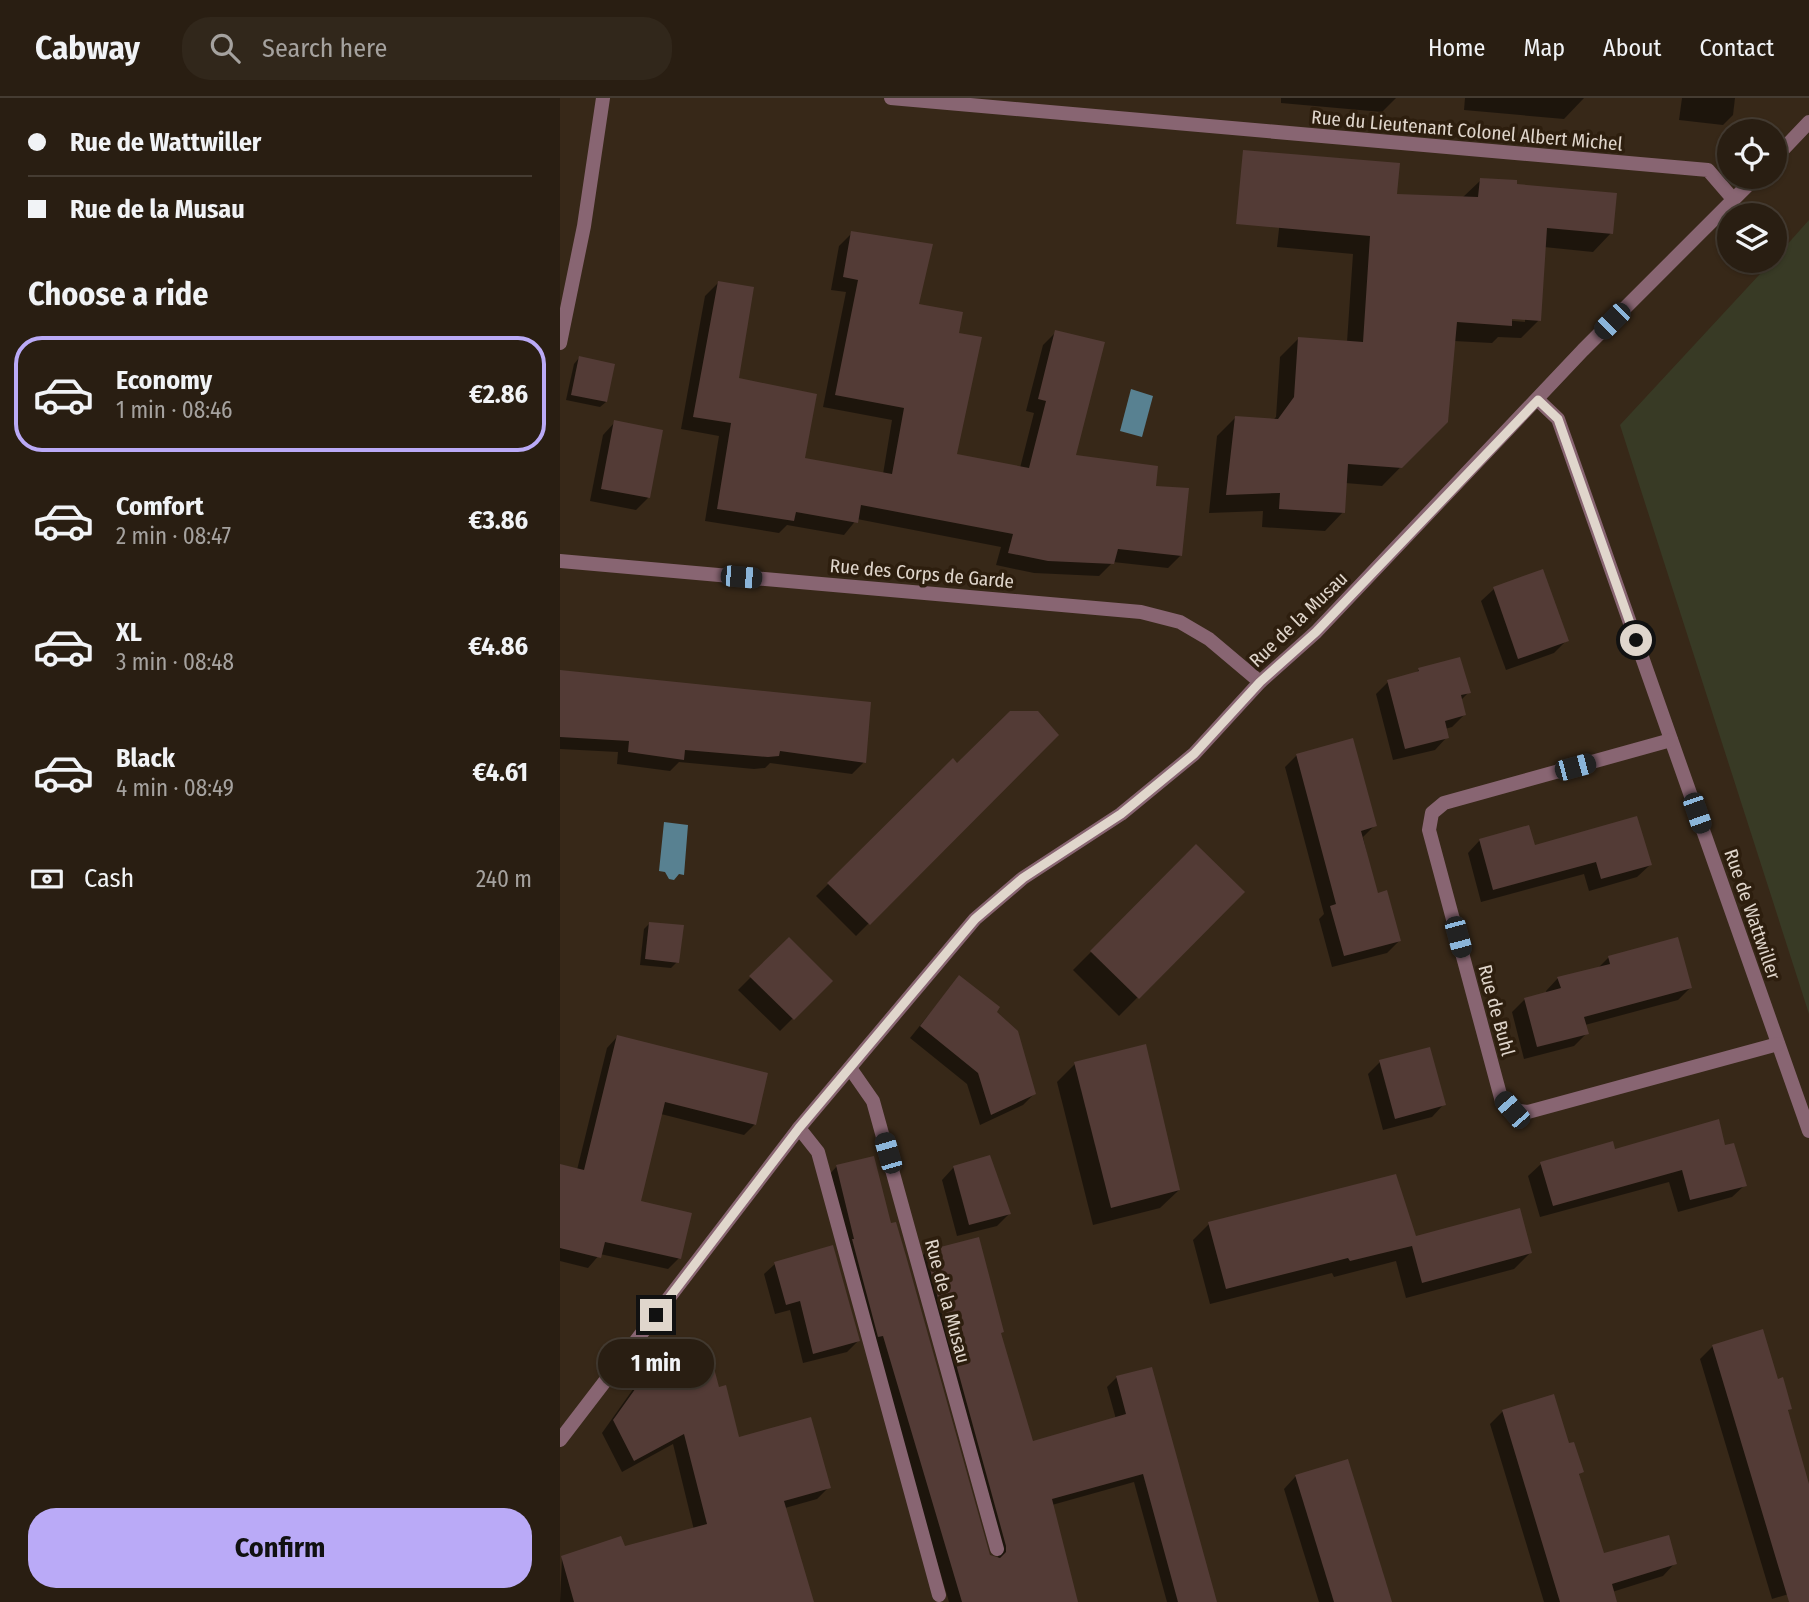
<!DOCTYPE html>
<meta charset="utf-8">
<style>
:root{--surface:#291e12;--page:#31271b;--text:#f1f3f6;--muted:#a5a29f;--line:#453c32;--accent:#baaaf7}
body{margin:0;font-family:"Fira Sans Condensed",sans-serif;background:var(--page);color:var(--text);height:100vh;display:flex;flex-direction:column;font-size:26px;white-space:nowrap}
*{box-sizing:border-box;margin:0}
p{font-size:23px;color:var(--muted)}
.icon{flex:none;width:38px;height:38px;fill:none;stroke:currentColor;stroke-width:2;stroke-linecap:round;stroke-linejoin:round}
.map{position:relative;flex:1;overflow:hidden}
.details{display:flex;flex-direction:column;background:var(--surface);width:560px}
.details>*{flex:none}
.banner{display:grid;align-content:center;height:154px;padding:0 28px;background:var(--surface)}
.controls{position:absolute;left:1157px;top:21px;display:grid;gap:14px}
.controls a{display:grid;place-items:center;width:70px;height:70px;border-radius:50%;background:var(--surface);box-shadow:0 2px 5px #0004,0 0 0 2px var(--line);font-size:35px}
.end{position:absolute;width:32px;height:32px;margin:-16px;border:9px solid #e0d6cc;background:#111;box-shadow:0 0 0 4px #111}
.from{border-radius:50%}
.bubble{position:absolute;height:49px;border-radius:24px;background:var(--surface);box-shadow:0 2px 5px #0004,0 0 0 2px var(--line);font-size:23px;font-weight:700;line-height:49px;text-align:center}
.car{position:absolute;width:21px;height:42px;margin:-21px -10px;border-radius:9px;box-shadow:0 0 5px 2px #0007;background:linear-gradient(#222 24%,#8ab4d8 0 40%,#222 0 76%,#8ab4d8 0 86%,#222 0)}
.banner b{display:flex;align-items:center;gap:24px;height:66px;font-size:26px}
.banner b+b{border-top:2px solid var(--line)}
.banner i{width:18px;height:18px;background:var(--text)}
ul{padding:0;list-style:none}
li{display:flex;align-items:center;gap:21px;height:116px;margin:0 14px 10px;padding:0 14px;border:4px solid transparent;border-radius:28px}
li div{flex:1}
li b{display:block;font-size:26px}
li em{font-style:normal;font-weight:700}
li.selected{border-color:var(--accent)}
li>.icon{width:63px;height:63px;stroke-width:1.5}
h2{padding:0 28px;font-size:32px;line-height:84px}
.pay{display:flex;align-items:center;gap:18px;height:77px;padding:0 28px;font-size:26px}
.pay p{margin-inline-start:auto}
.action{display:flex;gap:14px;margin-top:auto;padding:14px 28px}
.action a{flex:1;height:80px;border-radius:28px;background:var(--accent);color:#111;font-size:28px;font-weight:700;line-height:80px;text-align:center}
header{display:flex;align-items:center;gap:42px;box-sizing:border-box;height:98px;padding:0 35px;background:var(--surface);border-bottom:2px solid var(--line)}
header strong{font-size:33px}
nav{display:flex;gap:38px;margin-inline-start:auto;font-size:24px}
.search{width:490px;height:63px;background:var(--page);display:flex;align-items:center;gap:18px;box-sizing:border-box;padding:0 24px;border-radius:28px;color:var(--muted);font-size:26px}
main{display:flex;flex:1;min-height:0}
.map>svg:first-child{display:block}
.green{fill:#383a25}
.water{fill:#588191}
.shadow{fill:#0007;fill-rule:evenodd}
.building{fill:#533b36}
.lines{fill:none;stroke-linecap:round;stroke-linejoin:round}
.service{stroke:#886572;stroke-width:14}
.minor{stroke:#886572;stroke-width:14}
.route{stroke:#e0d6cc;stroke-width:9}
.labels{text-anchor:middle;stroke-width:7;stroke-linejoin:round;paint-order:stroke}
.street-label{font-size:19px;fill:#e0d6cc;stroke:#2d1e0e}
</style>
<header>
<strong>Cabway</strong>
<div class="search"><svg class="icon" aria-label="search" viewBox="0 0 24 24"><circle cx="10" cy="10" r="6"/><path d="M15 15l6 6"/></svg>Search here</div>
<nav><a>Home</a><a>Map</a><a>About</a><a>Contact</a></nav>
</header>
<main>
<section class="details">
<div class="banner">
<b><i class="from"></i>Rue de Wattwiller</b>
<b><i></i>Rue de la Musau</b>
</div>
<h2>Choose a ride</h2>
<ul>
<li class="selected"><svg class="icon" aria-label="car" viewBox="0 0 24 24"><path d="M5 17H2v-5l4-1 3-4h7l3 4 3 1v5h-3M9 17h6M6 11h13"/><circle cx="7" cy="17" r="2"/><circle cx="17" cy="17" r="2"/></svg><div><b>Economy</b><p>1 min · 08:46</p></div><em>€2.86</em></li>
<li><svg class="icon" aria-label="car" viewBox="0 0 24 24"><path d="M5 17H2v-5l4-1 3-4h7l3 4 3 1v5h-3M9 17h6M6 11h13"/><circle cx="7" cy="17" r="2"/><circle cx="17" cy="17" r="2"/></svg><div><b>Comfort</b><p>2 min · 08:47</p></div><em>€3.86</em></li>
<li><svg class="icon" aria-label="car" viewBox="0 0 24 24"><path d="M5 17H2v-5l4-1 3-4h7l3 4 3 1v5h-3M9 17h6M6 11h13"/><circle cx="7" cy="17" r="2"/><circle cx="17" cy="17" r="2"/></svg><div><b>XL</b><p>3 min · 08:48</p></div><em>€4.86</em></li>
<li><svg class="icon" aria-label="car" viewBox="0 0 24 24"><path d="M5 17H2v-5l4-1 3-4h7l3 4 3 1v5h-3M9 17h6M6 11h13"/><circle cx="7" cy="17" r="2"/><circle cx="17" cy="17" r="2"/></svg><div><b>Black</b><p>4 min · 08:49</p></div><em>€4.61</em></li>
</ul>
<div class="pay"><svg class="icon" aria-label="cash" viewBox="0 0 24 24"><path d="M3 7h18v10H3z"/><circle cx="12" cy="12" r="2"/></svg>Cash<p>240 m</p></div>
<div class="action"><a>Confirm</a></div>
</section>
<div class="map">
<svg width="1249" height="1504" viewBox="0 0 1249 1504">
<rect width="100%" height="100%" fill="#372818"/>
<polygon class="green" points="1249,122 1249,916 1060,327 1212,163 1214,163 1215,160"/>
<g class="water">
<polygon points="571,291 593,298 582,339 560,333"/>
<polygon points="104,724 128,727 124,777 119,776 114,782 109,781 105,774 99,773"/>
</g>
<g class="shadow">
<polygon points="721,0 836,0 822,14 721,5"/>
<polygon points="905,0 1024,0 1004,21 904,12"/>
<polygon points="1122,0 1175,0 1173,17 1163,27 1119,22"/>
<path d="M 725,77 L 836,97 L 902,100 L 921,82 L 955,88 L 1051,135 L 1033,154 L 984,149 L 979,222 L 961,240 L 938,239 L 932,245 L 894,243 L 886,323 L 822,388 L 785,385 L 783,414 L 765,433 L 702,429 L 703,413 L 649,415 L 657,338 L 675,320 L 713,322 L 716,319 L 720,259 L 738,241 L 787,244 L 793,156 L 717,149 ZM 944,219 L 965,220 L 965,224 L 944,222 Z"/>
<polygon points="292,135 357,207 397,237 395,357 460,370 474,315 466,313 483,247 496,234 514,359 594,389 621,457 608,470 553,464 539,478 474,475 436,467 441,449 297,421 284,437 227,427 219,435 145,423 159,338 121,331 145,198 158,185 177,281 243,362 323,376 332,322 263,309 286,194 271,192 279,148"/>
<polygon points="19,260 46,304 40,309 6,302 14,266"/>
<polygon points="55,324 88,400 76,412 30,403 43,337"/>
<polygon points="934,491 1007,542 994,555 946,572 921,503"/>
<polygon points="859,572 909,594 900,603 904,617 892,629 885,631 887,639 875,652 833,662 816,596 828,584 854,576"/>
<polygon points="0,574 304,664 292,676 210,665 205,670 194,671 119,664 110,673 57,666 58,654 0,651"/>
<polygon points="497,637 296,838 256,798 393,663 397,667"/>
<polygon points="737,657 815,727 803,739 816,797 839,843 827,855 772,869 759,821 764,816 725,669"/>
<polygon points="920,742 973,749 1090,767 1077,779 1029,793 1024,776 921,804 908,755"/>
<polygon points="636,749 682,794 559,918 513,872"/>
<polygon points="90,825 117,864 111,870 80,867 84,831"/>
<polygon points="229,841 270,883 220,933 178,892"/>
<polygon points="1048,860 1130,890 1118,902 1025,927 1027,935 1014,948 964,961 952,914 965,901 987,896 986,893 998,880 1038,870"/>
<polygon points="399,879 434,914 474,996 463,1007 420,1027 407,986 350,940"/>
<polygon points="57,939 195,1026 184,1037 101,1016 79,1104 119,1160 108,1171 40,1156 28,1170 0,1163 0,1068 17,1072 47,950"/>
<polygon points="820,964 884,1006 872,1019 823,1032 808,976"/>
<polygon points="515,966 619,1092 600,1110 533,1127 497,984"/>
<polygon points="1164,1050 1185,1087 1172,1099 1118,1114 1109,1084 980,1119 968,1078 981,1066 1054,1053"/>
<polygon points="277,1068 329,1127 429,1460 437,1462 438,1459 356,1164 365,1155 418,1141 440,1236 472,1345 556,1321 547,1289 557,1279 655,1504 607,1504 574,1384 492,1407 517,1504 389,1504 313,1246 268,1078"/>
<polygon points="394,1069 449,1116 437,1128 397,1138 382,1082"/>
<polygon points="649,1126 855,1140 970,1155 954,1171 846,1200 836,1163 774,1179 772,1175 650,1206 633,1142"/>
<polygon points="215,1166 298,1243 287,1254 243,1265 230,1212 215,1216 204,1176"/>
<polygon points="1153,1248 1217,1283 1230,1310 1227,1314 1249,1392 1249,1490 1212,1501 1140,1261"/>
<polygon points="89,1274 158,1291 178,1341 269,1389 257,1401 225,1410 252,1504 0,1504 2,1460 64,1450 134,1432 113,1346 62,1374 42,1335 76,1287"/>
<polygon points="943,1313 1008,1347 1022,1373 1018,1378 1043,1457 1115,1465 1103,1478 1052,1494 1055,1504 984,1504 930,1326"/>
<polygon points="736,1378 830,1504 759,1504 724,1391"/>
</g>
<g class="building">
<polygon points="683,52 840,65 837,96 918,99 920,80 957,82 957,86 1057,95 1053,136 987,130 981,223 952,221 952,228 897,224 888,324 842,370 788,366 785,415 719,411 720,395 666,397 675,318 718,321 734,299 738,239 803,244 810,138 676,126"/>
<polygon points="291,133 373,146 359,206 403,214 399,235 422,239 397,356 469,370 486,303 478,301 495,232 545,244 516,357 598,368 596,388 629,390 622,458 558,451 554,466 488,463 448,455 453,436 301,407 298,425 236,414 234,423 157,411 171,325 133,319 158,183 194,189 179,280 257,296 245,360 332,376 344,310 275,297 298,182 283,179"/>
<polygon points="19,258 55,266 47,304 11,297"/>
<polygon points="54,322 103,332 90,400 41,391"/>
<polygon points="983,471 1009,543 958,561 933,489"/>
<polygon points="900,559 911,595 901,597 906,617 885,623 889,640 845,651 827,582 859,573 858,570"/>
<polygon points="0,572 311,604 306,665 220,653 219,658 208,659 125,652 124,662 68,654 69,643 0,639"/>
<polygon points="450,613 478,613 499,637 310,827 267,785 393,660 397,665"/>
<polygon points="793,640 817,728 801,733 818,795 827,792 841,843 784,858 770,808 776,806 736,656"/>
<polygon points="1077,718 1092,767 1041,781 1036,764 933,792 919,741 969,727 975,747"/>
<polygon points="636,746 685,794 579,901 530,853"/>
<polygon points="89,824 124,827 119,865 85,861"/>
<polygon points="229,839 273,883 234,922 189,878"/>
<polygon points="1118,839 1132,890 1024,919 1029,936 977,949 964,900 1001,890 997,879 1050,866 1048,858"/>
<polygon points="399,877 440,909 437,914 458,933 476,996 431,1017 418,975 360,928"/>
<polygon points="57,937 208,975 196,1027 105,1004 81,1103 132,1115 121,1161 45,1144 41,1160 0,1150 0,1066 24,1072"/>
<polygon points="586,946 620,1092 551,1110 514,964"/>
<polygon points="870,949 886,1007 835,1021 819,962"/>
<polygon points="1159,1021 1165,1047 1174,1045 1187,1088 1130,1102 1122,1072 993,1108 980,1064 1053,1043 1055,1051"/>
<polygon points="430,1057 451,1116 409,1127 393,1068"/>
<polygon points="314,1058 331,1125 336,1124 346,1158 430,1457 440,1460 446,1454 446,1448 365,1153 419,1139 444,1234 441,1235 473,1343 566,1316 556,1278 592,1269 657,1504 618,1504 583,1376 492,1401 518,1504 402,1504 323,1238 318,1239 292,1141 294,1141 276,1067"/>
<polygon points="836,1076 856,1138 960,1110 972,1155 862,1185 852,1148 790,1163 788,1160 666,1191 648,1124"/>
<polygon points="273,1147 300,1243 253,1256 240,1203 226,1207 214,1164"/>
<polygon points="1203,1231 1218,1281 1223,1279 1232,1311 1228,1312 1249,1386 1249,1504 1229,1504 1152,1247"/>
<polygon points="150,1255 159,1289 166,1287 179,1339 251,1319 271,1390 224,1403 254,1504 14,1504 1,1458 61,1438 65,1448 147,1426 124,1336 74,1363 53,1322 88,1273"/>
<polygon points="994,1296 1009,1345 1014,1344 1024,1374 1019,1376 1044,1455 1109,1437 1117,1466 1052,1486 1057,1504 1000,1504 942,1312"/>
<polygon points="788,1361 825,1481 832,1504 774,1504 735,1377"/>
</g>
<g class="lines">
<g class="service">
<polyline points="290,970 313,1003 437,1451"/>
<polyline points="239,1030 258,1054 379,1497"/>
</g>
<g class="minor">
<polyline points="331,0 1148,72 1173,101"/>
<polyline points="1214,61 1249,24"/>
<polyline points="0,245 24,128 43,0"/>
<polyline points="978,302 998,321 1008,349 1249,1033"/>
<polyline points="0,463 581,514 620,524 649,541 700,584"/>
<polyline points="1111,642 884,705 872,715 869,732 941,1000 952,1012 968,1014 1218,946"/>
<polyline points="0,1342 239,1030 415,821 463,780 561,716 634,656 700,584 756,534 1023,252 1196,79"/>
</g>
</g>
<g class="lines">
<polyline class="route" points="96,1217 239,1030 415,821 463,780 561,716 634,656 700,584 756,534 978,302 998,321 1076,542"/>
</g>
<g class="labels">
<g class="street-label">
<text transform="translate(907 32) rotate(5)" y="7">Rue du Lieutenant Colonel Albert Michel</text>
<text transform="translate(362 475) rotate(5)" y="7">Rue des Corps de Garde</text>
<text transform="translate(738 521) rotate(-44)" y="7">Rue de la Musau</text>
<text transform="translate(1193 816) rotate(71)" y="7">Rue de Wattwiller</text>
<text transform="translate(937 912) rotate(75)" y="7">Rue de Buhl</text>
<text transform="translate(388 1203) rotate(75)" y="7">Rue de la Musau</text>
</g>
</g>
</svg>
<div class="controls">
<a><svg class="icon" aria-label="locate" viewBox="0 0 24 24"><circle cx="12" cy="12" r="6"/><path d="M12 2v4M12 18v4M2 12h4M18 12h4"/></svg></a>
<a><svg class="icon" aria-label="layers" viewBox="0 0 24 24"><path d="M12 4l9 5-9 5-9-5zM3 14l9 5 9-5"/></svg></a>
</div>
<i class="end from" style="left:1076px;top:542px"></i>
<i class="end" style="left:96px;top:1217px"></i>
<div class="bubble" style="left:38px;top:1241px;width:116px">1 min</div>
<i class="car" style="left:1052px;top:223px;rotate:225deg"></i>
<i class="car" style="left:181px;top:479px;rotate:95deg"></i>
<i class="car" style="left:1015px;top:669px;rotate:75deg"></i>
<i class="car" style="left:1137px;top:715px;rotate:161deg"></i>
<i class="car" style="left:898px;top:839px;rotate:165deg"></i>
<i class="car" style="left:952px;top:1012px;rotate:319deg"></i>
<i class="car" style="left:328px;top:1055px;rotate:344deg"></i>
</div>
</main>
